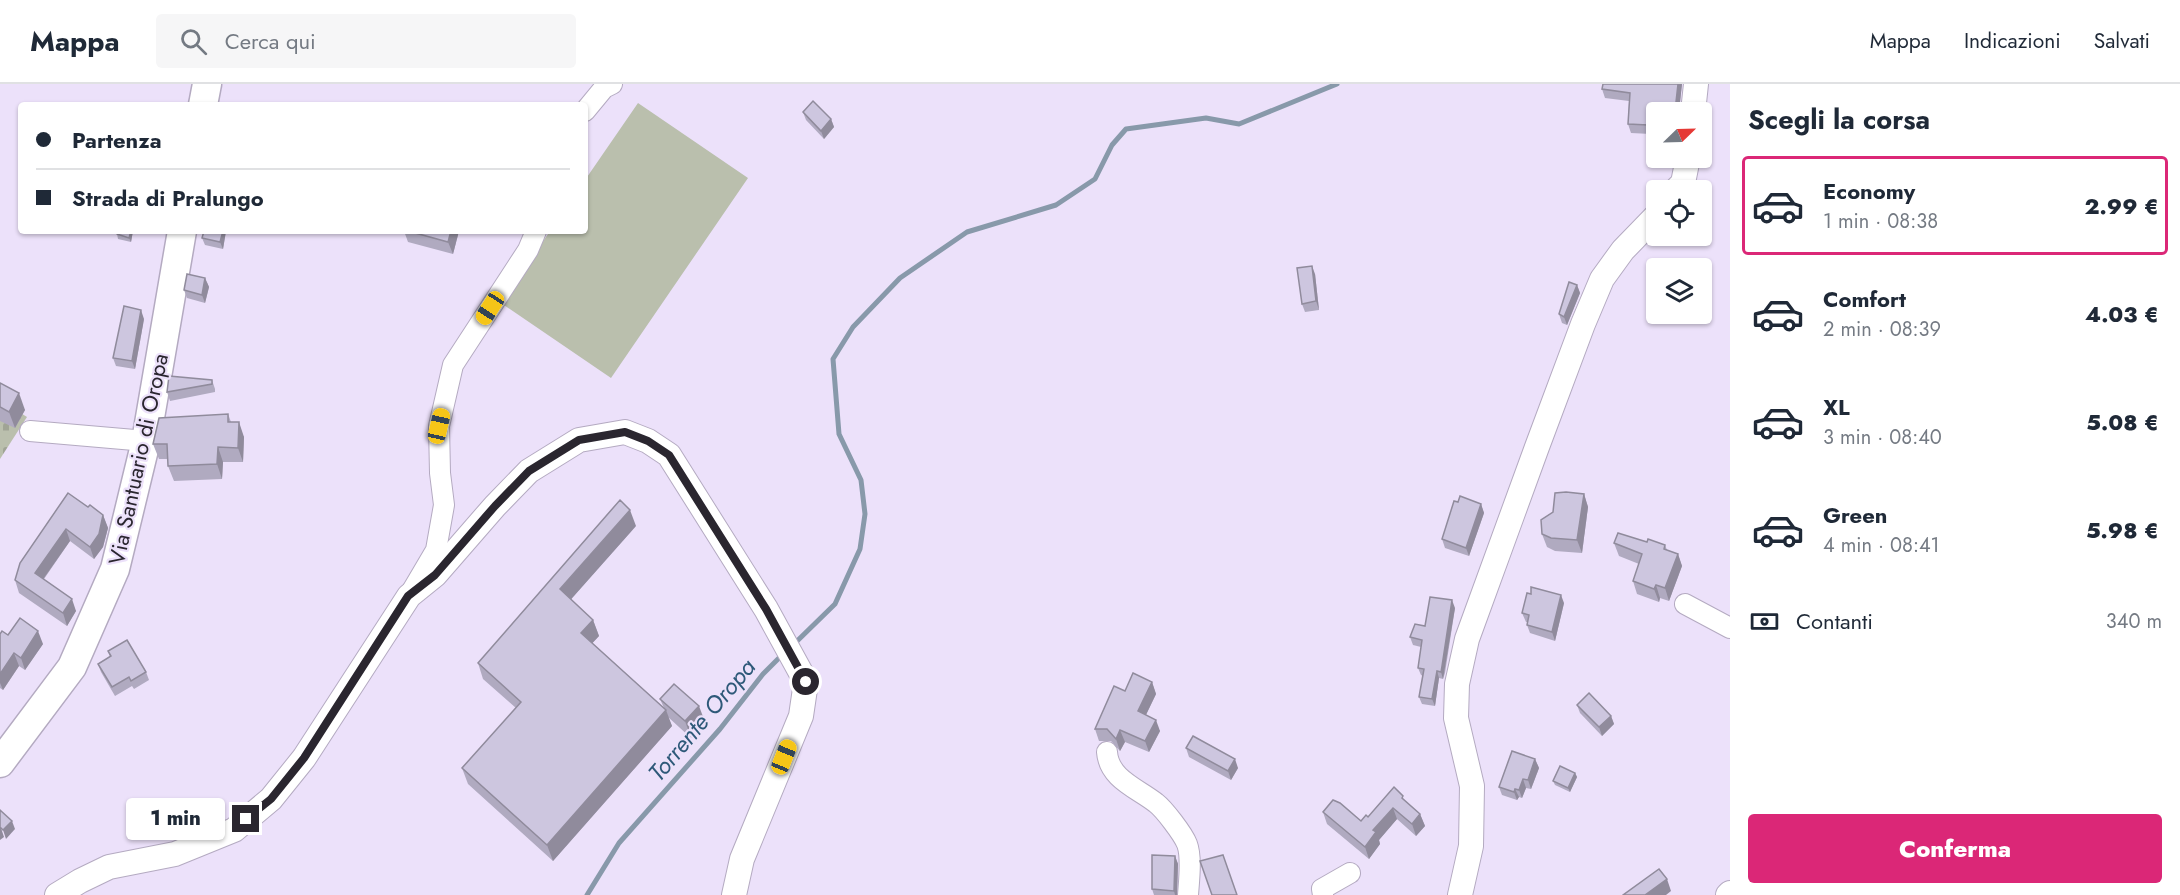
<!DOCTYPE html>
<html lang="it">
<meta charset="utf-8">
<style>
:root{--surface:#fff;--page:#f6f6f7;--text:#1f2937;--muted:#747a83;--line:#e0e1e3;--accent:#db2777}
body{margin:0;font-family:Jost,sans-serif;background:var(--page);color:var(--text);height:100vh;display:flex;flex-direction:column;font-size:22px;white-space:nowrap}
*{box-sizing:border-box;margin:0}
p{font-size:20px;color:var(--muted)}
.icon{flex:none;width:33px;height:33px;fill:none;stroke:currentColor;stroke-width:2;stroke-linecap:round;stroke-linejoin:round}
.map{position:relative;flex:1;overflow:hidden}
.details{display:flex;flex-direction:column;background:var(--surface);width:450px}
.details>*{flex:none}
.guide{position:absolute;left:18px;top:18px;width:570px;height:132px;border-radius:6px;box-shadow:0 2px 4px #0004;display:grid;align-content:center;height:132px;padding:0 18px;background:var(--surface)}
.needle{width:39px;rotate:67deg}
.fabs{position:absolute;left:1646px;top:18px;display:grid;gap:12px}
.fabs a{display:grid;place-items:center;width:66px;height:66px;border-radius:6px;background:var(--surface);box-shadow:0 2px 4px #0004;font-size:30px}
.end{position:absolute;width:27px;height:27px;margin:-14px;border:8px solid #2a262f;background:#fff;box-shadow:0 0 0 3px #fff}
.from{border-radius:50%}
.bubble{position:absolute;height:42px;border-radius:6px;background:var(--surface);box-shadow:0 2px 4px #0004;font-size:20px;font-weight:800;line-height:42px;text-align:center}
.car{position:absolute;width:18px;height:36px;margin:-18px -9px;border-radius:8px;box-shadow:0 0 4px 2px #0007;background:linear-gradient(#f5c518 24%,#345 0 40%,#f5c518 0 76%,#345 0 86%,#f5c518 0)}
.guide b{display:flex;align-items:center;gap:21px;height:57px;font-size:22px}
.guide b+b{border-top:2px solid var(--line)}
.guide i{width:15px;height:15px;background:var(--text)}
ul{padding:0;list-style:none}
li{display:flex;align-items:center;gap:18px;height:99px;margin:0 12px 9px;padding:0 6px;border:3px solid transparent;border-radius:6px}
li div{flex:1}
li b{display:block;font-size:22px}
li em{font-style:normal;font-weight:800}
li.current{border-color:var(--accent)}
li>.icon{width:54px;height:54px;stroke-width:1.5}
h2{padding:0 18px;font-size:27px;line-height:72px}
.pay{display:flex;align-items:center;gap:15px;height:66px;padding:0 18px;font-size:22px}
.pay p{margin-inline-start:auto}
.primary-button{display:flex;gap:12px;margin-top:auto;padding:12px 18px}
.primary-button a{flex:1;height:69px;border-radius:6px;background:var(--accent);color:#fff;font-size:24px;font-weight:800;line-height:69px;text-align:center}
header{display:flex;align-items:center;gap:36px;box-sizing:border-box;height:84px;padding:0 30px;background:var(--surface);border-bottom:2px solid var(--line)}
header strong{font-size:28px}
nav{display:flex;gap:33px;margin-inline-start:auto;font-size:21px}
.search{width:420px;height:54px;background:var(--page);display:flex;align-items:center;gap:15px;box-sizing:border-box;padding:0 21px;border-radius:6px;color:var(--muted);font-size:22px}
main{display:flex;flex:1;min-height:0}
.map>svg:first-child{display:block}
.green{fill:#babfad}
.cemetery{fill:url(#cemetery-stones)}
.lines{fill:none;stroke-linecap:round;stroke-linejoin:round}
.stream{stroke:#89a;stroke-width:5}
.minor-casing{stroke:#b4aac1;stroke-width:22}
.tertiary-casing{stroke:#b4aac1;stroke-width:26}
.secondary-casing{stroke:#b4aac1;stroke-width:31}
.minor{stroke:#fff;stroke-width:20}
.tertiary{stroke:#fff;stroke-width:24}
.secondary{stroke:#fff;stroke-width:28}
.wall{fill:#b0aac0}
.shaded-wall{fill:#908b9c}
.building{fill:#cdc6df;stroke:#908b9c;stroke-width:1.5}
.route{stroke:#2a262f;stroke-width:8}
.labels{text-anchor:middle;stroke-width:4.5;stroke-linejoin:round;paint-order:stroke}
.street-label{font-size:22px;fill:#2a262f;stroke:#ece1fa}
.water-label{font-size:24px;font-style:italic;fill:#2e5979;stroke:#ece1fa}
</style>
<header>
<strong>Mappa</strong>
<div class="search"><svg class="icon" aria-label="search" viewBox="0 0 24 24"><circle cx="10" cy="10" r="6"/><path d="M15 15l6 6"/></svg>Cerca qui</div>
<nav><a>Mappa</a><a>Indicazioni</a><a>Salvati</a></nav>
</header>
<main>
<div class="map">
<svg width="1730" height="811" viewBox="0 0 1730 811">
<defs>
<pattern id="cemetery-stones" width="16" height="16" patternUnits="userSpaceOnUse" patternTransform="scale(1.5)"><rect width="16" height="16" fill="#babfad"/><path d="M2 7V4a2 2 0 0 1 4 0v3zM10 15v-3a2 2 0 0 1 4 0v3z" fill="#a0a495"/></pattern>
</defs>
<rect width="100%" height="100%" fill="#ece1fa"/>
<polygon class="green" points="638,19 748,94 611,294 501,219 550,147 585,147 585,96"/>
<polygon class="cemetery" points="0,316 27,333 0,375"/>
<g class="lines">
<g class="stream">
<polyline points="792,562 835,520 860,465 865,430 861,396 839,350 833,275 853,243 900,194 967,148 1056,121 1095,95 1112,61 1126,45 1206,34 1239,40 1337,0"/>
<polyline points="587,811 619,759 720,645 763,590 783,570"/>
</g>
<g class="minor-casing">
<g id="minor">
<polyline points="585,27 604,4 612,0"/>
<polyline points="30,347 146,357"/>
<polyline points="413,505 436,466 444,421 440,389 439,342 453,281 528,166 536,147"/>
<polyline points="1685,520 1730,544"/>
<path d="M 1107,668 C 1109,695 1137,704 1156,719 C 1164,725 1183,750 1187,760 C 1192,773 1189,797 1188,811"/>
<polyline points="1323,811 1322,805 1350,789"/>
</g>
</g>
<g class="tertiary-casing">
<g id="tertiary">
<polyline points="1693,28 1696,0"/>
<polyline points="1676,106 1683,99 1688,74"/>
<polyline points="57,811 80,797 109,783 175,770 234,746 271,715 304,674 409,512 435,491 495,422 529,387 579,356 625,348 648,357 669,371 766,525 806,598 801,632 742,775 734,811"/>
<polyline points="1460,811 1471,762 1472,702 1456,634 1457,600 1467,555 1537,363 1583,240 1602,195 1623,166 1656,132"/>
<polyline points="1728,811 1730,809"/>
</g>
</g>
<g class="secondary-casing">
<g id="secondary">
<polyline points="203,21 207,0"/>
<polyline points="0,679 72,583 115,485 146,357 182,147"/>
</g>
</g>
<use href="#minor" class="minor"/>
<use href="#tertiary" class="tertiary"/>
<use href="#secondary" class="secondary"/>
</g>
<g class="wall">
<polygon points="1682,0 1679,26 1680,28 1656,28 1656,40 1652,39 1651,50 1631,49 1628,40 1629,17 1605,14 1602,5"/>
<polygon points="803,28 831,35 834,43 824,55 806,36"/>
<polygon points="133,147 131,158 118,155 117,150"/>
<polygon points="202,147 226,147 223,165 205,161 202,154 204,148"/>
<polygon points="404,147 459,147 453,170 408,158"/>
<polygon points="1315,190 1319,226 1305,228 1302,220"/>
<polygon points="205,194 209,203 205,219 187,214 184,206"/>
<polygon points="1577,201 1580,209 1567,241 1562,239 1559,230"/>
<polygon points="144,235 135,285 116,282 113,274"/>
<polygon points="212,296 215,305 215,308 170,317 167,308"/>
<polygon points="0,299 25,326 15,344 0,337"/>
<polygon points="228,330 231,338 244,353 243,378 223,378 222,395 174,397 168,382 168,375 159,375 153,360"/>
<polygon points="1584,410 1588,423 1582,469 1555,467 1547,463 1542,450"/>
<polygon points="1458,418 1481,420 1484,429 1469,472 1445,464 1442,455"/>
<polygon points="88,423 103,431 108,444 103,463 94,475 70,457 44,495 76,527 67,542 19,509 15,496"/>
<polygon points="636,442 571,515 593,536 599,552 592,559 664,624 660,615 705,638 691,654 668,633 672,642 553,777 468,700 462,684 516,624 483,595 478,579"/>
<polygon points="1647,458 1665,461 1667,466 1678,470 1682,482 1669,517 1660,514 1659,518 1637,510 1633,497 1639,480 1619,472 1614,459"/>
<polygon points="1564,519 1555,557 1530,549 1527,541 1527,538 1526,538 1522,529"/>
<polygon points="1455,524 1445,589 1443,595 1439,594 1435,622 1422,620 1419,613 1423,592 1421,591 1418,584 1421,563 1413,561 1410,553 1425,542"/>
<polygon points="0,550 43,560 25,586 19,582 3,606 0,604"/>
<polygon points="108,567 146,588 149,596 134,605 132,602 115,612 101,588 98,580 110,573"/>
<polygon points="1152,598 1156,610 1146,631 1160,647 1149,668 1125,658 1120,667 1111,657 1099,657 1095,645 1125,607"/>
<polygon points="1577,621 1611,632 1614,640 1602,652 1580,629"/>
<polygon points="1186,664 1238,684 1231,696 1189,673"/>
<polygon points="1535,675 1539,684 1531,705 1526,704 1522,714 1519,713 1517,716 1502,711 1499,703"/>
<polygon points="1575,689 1577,693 1570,708 1555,701 1553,697"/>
<polygon points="1405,717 1420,730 1425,742 1416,752 1397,735 1379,756 1380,760 1369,775 1327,740 1323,728 1361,737 1368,733"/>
<polygon points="1175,772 1178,780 1177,811 1154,811 1152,805"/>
</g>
<g class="shaded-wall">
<polygon points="1678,0 1682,0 1679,28 1677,25 1676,18"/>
<polygon points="1649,31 1652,39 1651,50 1648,41"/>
<polygon points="831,35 834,43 824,55 821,47"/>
<polygon points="131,147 133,147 131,158 129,154"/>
<polygon points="223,147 226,147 223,165 220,158"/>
<polygon points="451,147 459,147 453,170 448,158"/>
<polygon points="1312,182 1315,190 1319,226 1316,217"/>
<polygon points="205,194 209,203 205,219 202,211"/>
<polygon points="1577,201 1580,209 1567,241 1564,233"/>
<polygon points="141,226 144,235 135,285 132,277"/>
<polygon points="19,309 25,326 15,344 9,328"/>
<polygon points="239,338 244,353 243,378 238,364"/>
<polygon points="218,363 223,378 222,395 217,380"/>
<polygon points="1584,410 1588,423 1582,469 1577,456"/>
<polygon points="1481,420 1484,429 1469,472 1466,464"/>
<polygon points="630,426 636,442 566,521 560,505"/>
<polygon points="103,431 108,444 103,463 94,475 90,463"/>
<polygon points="66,445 70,457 39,501 35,489"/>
<polygon points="1678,470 1682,482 1669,517 1665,504"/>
<polygon points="1656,501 1660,514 1659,518 1654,505"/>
<polygon points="1561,511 1564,519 1555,557 1552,548"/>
<polygon points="72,515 76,527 67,542 63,529"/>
<polygon points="1452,516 1455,524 1443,595 1441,588"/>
<polygon points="593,536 599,552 587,565 581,549"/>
<polygon points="38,547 43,560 25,586 21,574"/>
<polygon points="14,569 19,582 3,606 0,599 0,590"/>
<polygon points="1437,587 1439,594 1435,622 1432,615"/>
<polygon points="1152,598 1156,610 1142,639 1138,627"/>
<polygon points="699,622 705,638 691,654 685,637"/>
<polygon points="666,626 672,642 553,777 547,761"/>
<polygon points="1611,632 1614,640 1602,652 1599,643"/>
<polygon points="1156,636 1160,647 1149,668 1145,657"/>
<polygon points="1120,646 1125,658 1120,667 1116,655"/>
<polygon points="1235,675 1238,684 1231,696 1228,687"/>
<polygon points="1535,675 1539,684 1531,705 1528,696"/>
<polygon points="1575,689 1577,693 1570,708 1568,704"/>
<polygon points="1523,695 1526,704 1522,714 1519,706"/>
<polygon points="1515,705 1519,713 1517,716 1514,708"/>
<polygon points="1393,724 1397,735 1379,756 1380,760 1369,775 1365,763 1373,746"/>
<polygon points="1420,730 1425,742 1416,752 1412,740"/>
<polygon points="12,737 15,745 6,755 3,746"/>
<polygon points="1,744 4,753 0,756 0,745"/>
<polygon points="1175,772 1178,780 1177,811 1175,811 1174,807"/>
<polygon points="1667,795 1671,807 1666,811 1645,811"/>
</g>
<g class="building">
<polygon points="1603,0 1678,0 1676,18 1677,25 1680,28 1656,28 1656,32 1649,31 1648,41 1628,40 1630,9 1602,5"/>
<polygon points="813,17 831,35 821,47 803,28"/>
<polygon points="117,147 131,147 129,154 117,150"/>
<polygon points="204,147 223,147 220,158 202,154"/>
<polygon points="408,147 451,147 448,158"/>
<polygon points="1312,182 1316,217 1302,220 1297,184"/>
<polygon points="187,190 205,194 202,211 184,206"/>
<polygon points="1569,198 1577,201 1564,233 1559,230"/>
<polygon points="124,222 141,226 132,277 113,274"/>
<polygon points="169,292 212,296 212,300 167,308"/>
<polygon points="0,299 19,309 9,328 0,323"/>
<polygon points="228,330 228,338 239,338 238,364 218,363 217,380 168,382 167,360 153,360 159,334"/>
<polygon points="1566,408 1584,410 1577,456 1551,454 1542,450 1541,436 1553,428 1555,409"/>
<polygon points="68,409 88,423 90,421 103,431 99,450 90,463 66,445 35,489 72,515 63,529 15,496 20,479"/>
<polygon points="1460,412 1481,420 1466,464 1442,455 1454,417 1458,418"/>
<polygon points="620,416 630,426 560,505 593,536 581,549 666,626 547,761 462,684 521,618 478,579"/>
<polygon points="1618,449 1647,458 1648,455 1665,461 1664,465 1678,470 1665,504 1656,501 1654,505 1633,497 1642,470 1614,459"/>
<polygon points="1531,503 1561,511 1552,548 1527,541 1529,531 1522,529 1527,509 1531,510"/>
<polygon points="1430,513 1452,516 1442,582 1441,588 1437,587 1432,615 1419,613 1424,585 1418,584 1422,556 1410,553 1415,540 1425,542"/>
<polygon points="20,534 38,547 21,574 14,569 0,590 0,550 2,547 8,551"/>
<polygon points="127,556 146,588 131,597 129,593 112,603 98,580 111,572 108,567"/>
<polygon points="1133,589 1152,598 1138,627 1156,636 1145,657 1120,646 1116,655 1107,645 1095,645 1114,602 1125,607"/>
<polygon points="674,600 699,622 685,637 660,615"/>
<polygon points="1589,609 1611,632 1599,643 1577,621"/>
<polygon points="1193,652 1235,675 1228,687 1186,664"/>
<polygon points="1512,667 1535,675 1528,696 1523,695 1519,706 1515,705 1514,708 1499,703"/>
<polygon points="1560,682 1575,689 1568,704 1553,697"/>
<polygon points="1394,703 1403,712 1402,714 1420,730 1412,740 1393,724 1373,746 1376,748 1365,763 1323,728 1333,716 1340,719 1361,737 1366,731 1368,733"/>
<polygon points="0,726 12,737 3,746 1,744 0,745"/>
<polygon points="1152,771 1175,772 1174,807 1152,805"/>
<polygon points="1223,771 1237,811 1212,811 1200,777"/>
<polygon points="1659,785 1667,795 1645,811 1623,811"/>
</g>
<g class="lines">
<polyline class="route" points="246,735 271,715 304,674 408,512 435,491 495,422 529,387 579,356 625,348 648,357 669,371 766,525 806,598"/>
</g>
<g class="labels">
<g class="street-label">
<text transform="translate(138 375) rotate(-78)" y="8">Via Santuario di Oropa</text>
</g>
<g class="water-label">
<text transform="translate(702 636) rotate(-50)" y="8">Torrente Oropa</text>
</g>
</g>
</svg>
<div class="fabs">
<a><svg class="needle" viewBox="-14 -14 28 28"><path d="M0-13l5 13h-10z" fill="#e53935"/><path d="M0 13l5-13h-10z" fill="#747a83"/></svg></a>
<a><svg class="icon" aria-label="locate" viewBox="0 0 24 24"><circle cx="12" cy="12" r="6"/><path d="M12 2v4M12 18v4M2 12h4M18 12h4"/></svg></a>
<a><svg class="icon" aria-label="layers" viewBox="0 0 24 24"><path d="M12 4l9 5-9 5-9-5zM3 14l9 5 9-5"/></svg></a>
</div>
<i class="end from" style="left:806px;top:598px"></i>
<i class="end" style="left:246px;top:735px"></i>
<div class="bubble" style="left:126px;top:714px;width:99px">1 min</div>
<i class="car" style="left:490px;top:224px;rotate:213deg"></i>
<i class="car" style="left:439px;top:342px;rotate:13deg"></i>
<i class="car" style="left:784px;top:673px;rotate:22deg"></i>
<div class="guide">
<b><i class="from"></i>Partenza</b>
<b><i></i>Strada di Pralungo</b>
</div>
</div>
<section class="details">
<h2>Scegli la corsa</h2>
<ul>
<li class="current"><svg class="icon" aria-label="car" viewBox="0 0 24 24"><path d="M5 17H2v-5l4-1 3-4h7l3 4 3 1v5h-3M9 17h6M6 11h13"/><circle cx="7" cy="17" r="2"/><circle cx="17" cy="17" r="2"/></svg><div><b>Economy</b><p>1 min · 08:38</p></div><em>2.99 €</em></li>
<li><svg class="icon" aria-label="car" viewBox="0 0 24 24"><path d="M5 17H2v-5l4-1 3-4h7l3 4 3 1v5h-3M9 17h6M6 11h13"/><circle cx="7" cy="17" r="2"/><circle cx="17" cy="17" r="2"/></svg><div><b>Comfort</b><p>2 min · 08:39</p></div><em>4.03 €</em></li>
<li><svg class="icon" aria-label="car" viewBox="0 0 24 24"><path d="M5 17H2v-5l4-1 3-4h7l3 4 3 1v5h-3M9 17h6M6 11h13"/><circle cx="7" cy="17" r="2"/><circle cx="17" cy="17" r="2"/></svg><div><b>XL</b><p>3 min · 08:40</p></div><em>5.08 €</em></li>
<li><svg class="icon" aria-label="car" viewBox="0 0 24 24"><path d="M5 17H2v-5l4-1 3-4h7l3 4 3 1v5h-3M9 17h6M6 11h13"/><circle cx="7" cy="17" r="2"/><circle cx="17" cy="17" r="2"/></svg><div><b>Green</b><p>4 min · 08:41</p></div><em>5.98 €</em></li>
</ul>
<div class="pay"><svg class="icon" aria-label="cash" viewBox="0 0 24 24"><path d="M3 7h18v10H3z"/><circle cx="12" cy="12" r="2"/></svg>Contanti<p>340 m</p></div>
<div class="primary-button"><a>Conferma</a></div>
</section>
</main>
